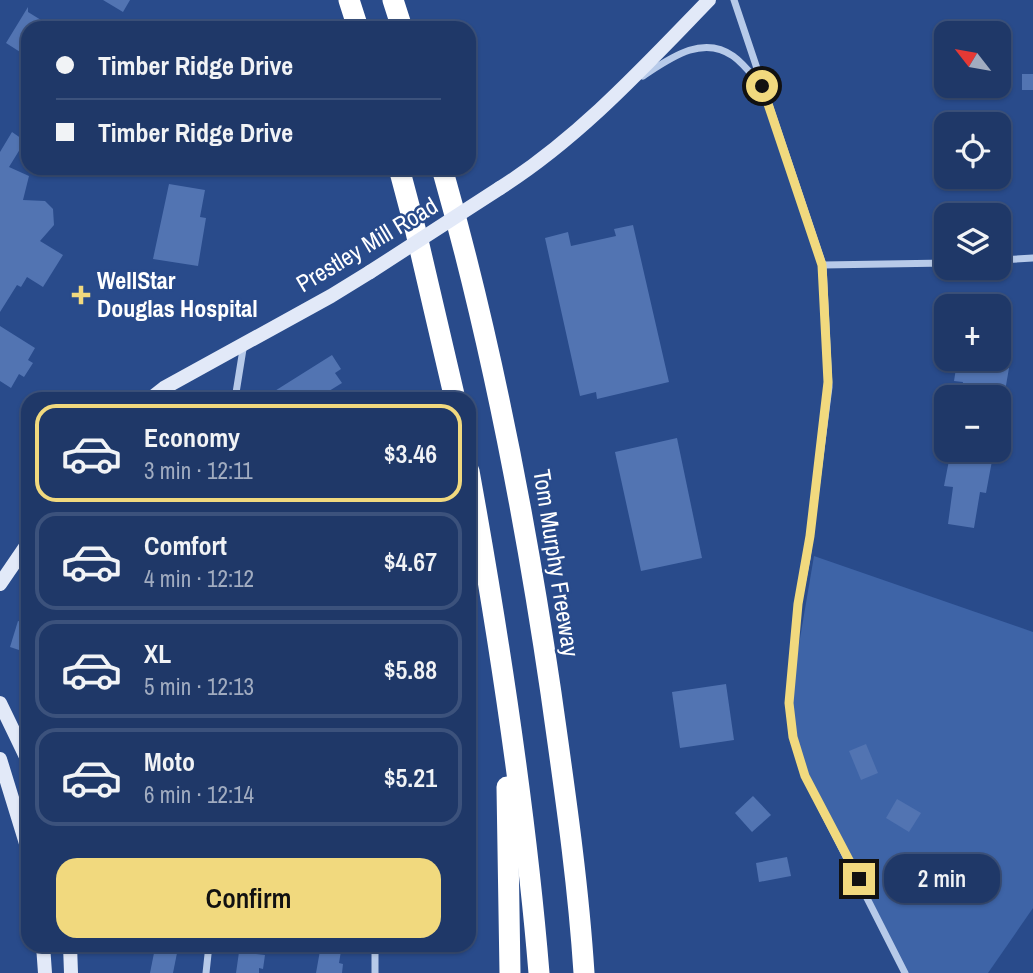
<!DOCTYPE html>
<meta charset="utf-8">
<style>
:root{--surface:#1f3868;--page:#273f6e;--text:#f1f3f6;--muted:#a1acc0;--line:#3c527c;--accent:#f1d97e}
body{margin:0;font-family:"Archivo Narrow",sans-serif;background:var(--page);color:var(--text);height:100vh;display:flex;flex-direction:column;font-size:26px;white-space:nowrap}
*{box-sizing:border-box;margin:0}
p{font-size:23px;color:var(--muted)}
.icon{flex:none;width:38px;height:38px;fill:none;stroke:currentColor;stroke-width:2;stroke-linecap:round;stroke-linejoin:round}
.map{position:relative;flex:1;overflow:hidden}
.details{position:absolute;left:21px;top:392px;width:455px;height:560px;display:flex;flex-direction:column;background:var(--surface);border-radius:21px;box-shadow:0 2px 5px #0004,0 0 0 2px var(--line)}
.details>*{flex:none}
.top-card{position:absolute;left:21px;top:21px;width:455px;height:154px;border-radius:21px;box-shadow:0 2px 5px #0004,0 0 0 2px var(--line);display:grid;align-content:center;height:154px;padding:0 35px;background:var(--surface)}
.needle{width:46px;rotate:301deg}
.tools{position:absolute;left:934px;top:21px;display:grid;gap:14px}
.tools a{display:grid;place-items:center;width:77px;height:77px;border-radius:14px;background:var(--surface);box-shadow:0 2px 5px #0004,0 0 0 2px var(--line);font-size:35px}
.end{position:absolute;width:32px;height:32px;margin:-16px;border:9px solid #f1d97e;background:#111;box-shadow:0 0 0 4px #111}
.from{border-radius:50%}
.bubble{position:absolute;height:49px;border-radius:21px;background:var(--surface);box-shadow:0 2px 5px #0004,0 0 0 2px var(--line);font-size:23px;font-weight:600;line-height:49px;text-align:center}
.top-card b{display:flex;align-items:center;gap:24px;height:66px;font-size:26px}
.top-card b+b{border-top:2px solid var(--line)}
.top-card i{width:18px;height:18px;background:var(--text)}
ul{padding:12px 0 0;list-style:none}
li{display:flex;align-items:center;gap:21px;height:98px;margin:0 14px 10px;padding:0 21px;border:4px solid var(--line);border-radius:21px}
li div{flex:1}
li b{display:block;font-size:26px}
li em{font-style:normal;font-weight:600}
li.selected{border-color:var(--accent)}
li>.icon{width:63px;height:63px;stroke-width:1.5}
.action{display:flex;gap:14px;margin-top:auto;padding:14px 35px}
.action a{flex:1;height:80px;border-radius:21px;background:var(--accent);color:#111;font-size:28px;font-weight:600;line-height:80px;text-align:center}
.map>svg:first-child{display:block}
.green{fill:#3e64a7}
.building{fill:#5274b2}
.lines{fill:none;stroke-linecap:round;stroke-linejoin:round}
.street{stroke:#b7cae9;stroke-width:7}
.secondary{stroke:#e2e9f8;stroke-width:14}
.highway{stroke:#fff;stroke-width:21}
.secondary-bridge{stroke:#e2e9f8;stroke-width:14}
.route{stroke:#f1d97e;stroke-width:9}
.poi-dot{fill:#f1d97e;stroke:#294b8b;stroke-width:2.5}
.labels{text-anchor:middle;stroke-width:5;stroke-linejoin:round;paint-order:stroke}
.street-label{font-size:24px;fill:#fff;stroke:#294b8b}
.poi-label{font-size:24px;font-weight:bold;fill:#fff;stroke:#294b8b;text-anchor:start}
</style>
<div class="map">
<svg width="1033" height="973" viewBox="0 0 1033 973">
<rect width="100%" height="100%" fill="#294b8b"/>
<polygon class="green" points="814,556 1033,632 1033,908 988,973 905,973 805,776 789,703"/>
<g class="building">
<polygon points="103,0 130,0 123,12"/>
<polygon points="28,7 28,12 54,28 28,28 28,57 6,43"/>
<rect x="1022" y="74" width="11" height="16"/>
<polygon points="12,132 25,141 9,167 29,176 23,200 45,201 53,209 54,225 40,241 63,255 43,287 27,277 21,287 17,285 0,312 0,152"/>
<polygon points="169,184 205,190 200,217 206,218 198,266 153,259"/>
<polygon points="633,225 669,382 597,399 596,392 580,396 545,238 568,232 571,246 616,236 614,229"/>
<polygon points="0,326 35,348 28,360 33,363 24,377 19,374 11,388 0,381"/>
<polygon points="332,355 341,369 335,373 342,383 316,399 262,399"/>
<polygon points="964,359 1002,359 1001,367 1009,368 1004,397 960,397 963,382 954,381 957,362 963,363"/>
<polygon points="677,438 702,558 641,571 615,452"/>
<polygon points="951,450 994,450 986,493 980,492 974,528 948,524 953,487 944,486"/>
<polygon points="18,621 28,624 28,653 10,647"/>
<polygon points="726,684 734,740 680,748 672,692"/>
<polygon points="866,744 878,773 861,780 849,751"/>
<polygon points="753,796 771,815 752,832 735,813"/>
<polygon points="897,799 921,813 909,832 886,818"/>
<polygon points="787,857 791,876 759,882 756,863"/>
<polygon points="321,945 342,945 339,963 343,964 342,973 316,973"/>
<polygon points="155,948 177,953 173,973 150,973"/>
<polygon points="239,952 265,955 263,969 259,968 259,973 236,973"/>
</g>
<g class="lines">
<g class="street">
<polyline points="734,0 823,265 829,387 807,558 798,604 789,703 793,737 805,776 905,973"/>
<path d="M 643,76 C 669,59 702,34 733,56 C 743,63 752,75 760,84"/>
<polyline points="999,260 1033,258"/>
<polyline points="823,265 947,263"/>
<polyline points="235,399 244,343"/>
<polyline points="375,945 375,973"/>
<polyline points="206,973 209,945"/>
</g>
<g class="secondary">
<path d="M 500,188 C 579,138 644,67 709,0"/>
<polyline points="150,399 164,388 331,296 370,272"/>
<polyline points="0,584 28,543"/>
<polyline points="0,703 28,761"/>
<polyline points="0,759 28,850"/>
<polyline points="43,945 45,973"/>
<polyline points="70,945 71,973"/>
</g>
<g class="highway">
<polyline points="349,0 358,28"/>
<polyline points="393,0 402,28"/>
<polyline points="399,168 416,232 455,399"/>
<path d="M 442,168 C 491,340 525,516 551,693 C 564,786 578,879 584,973"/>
<path d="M 469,471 C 499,637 525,804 539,973"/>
<polyline points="507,787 510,973"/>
</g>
<polyline class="secondary-bridge" points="370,272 500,188"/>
</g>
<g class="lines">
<polyline class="route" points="762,86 822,265 828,382 810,536 798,604 789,703 793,737 805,776 859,879"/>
</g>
<path class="poi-dot" d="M77.5 284.5h7v7h7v7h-7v7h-7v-7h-7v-7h7z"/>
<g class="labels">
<g class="street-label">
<text transform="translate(367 245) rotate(-31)" y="8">Prestley Mill Road</text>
<text transform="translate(556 563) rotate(81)" y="8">Tom Murphy Freeway</text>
</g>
<g class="poi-label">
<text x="97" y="289">WellStar<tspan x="97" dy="28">Douglas Hospital</tspan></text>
</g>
</g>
</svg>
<div class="tools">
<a><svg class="needle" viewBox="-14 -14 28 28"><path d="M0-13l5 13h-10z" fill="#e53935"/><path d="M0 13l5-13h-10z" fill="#a1acc0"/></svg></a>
<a><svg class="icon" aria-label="locate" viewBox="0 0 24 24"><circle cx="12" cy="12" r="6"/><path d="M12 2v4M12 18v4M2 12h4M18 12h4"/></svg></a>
<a><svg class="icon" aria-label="layers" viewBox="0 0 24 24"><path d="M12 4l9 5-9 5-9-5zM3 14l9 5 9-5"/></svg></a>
<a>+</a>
<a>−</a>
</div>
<i class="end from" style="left:762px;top:86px"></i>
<i class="end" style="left:859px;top:879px"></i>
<div class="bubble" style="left:884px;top:854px;width:116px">2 min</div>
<div class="top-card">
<b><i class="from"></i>Timber Ridge Drive</b>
<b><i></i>Timber Ridge Drive</b>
</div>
<section class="details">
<ul>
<li class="selected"><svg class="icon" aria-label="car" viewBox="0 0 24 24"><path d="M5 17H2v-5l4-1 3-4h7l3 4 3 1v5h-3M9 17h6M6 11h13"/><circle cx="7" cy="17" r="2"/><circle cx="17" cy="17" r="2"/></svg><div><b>Economy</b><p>3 min · 12:11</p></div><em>$3.46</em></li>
<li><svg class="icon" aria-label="car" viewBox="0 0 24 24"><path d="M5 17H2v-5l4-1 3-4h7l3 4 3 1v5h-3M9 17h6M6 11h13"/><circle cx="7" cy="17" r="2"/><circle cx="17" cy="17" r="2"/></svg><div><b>Comfort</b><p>4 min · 12:12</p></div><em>$4.67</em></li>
<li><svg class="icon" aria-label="car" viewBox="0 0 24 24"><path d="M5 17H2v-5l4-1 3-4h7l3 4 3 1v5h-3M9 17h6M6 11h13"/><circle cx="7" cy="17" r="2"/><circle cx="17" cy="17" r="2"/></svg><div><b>XL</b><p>5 min · 12:13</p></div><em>$5.88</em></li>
<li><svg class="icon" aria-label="car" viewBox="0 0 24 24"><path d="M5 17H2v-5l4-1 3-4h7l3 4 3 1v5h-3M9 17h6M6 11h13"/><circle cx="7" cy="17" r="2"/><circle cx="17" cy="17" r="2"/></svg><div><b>Moto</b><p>6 min · 12:14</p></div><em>$5.21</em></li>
</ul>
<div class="action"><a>Confirm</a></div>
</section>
</div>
